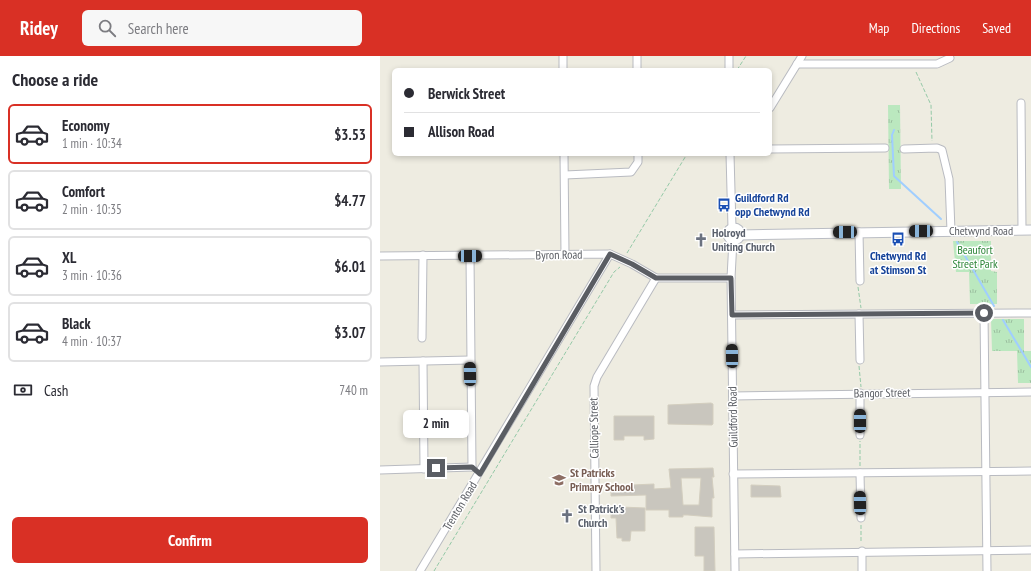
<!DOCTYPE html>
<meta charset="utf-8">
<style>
:root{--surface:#fff;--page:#f7f7f7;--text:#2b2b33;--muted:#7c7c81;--line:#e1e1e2;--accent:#d93025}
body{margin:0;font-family:"PT Sans Narrow",sans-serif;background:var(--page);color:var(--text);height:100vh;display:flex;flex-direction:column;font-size:15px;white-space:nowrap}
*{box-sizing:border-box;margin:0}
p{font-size:13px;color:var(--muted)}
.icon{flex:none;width:22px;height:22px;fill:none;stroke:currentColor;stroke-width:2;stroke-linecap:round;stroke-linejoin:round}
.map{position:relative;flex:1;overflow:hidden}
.side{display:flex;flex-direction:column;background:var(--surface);width:380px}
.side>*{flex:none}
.guide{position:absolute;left:12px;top:12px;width:380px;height:88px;border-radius:6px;box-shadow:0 2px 6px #0003;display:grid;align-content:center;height:88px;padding:0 12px;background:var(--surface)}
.end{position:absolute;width:18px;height:18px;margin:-9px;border:5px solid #5a5d63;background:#fff;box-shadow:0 0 0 2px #fff}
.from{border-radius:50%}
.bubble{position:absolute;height:28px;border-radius:6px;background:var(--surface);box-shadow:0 2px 6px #0003;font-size:13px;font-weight:700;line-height:28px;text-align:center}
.car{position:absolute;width:12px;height:24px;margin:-12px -6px;border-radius:5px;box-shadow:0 0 3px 1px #0007;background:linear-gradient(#222 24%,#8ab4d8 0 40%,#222 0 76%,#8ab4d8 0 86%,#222 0)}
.guide b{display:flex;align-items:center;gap:14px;height:38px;font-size:15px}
.guide b+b{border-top:1px solid var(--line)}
.guide i{width:10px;height:10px;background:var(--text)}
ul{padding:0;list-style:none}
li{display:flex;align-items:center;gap:12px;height:60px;margin:0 8px 6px;padding:0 4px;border:2px solid var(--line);border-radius:6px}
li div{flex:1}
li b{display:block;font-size:15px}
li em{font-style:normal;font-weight:700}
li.active{border-color:var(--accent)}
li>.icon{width:36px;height:36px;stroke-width:1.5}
h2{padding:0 12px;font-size:18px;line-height:48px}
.pay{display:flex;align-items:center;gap:10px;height:44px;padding:0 12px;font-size:15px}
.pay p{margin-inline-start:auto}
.action{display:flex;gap:8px;margin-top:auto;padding:8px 12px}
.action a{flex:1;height:46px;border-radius:6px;background:var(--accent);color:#fff;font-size:16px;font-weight:700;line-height:46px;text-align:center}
header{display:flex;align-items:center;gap:24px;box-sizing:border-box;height:56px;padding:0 20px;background:var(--accent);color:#fff}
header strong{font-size:19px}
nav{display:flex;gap:22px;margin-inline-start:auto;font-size:14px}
.search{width:280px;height:36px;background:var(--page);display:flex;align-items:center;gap:10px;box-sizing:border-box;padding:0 14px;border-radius:6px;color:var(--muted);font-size:15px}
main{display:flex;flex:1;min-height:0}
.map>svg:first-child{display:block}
.grass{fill:url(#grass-tufts)}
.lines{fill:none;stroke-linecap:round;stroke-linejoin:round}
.stream{stroke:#a0ceff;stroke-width:2}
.building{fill:#c9c6be;stroke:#d3cebf;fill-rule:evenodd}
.street-casing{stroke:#b9bbc1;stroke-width:9}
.secondary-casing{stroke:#babdc4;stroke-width:11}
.path{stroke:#94c9a7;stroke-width:1;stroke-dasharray:4 2;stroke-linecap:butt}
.street{stroke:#fff;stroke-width:7}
.secondary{stroke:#fff;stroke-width:9}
.route{stroke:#5a5d63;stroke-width:5}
.labels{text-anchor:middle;stroke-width:3;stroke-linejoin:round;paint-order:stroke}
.transit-label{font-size:12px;font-weight:bold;fill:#164399;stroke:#fff;text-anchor:start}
.street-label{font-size:12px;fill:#5a5d63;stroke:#fff}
.worship-label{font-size:12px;font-weight:bold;fill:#5b616d;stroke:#fff;text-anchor:start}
.park-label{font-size:12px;fill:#2e8639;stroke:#fff}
.education-label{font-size:12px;font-weight:bold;fill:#785e54;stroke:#fff;text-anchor:start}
</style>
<header>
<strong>Ridey</strong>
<div class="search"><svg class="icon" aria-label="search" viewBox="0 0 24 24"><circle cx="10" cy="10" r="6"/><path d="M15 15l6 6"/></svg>Search here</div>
<nav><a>Map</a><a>Directions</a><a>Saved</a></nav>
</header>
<main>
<section class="side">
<h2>Choose a ride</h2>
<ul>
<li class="active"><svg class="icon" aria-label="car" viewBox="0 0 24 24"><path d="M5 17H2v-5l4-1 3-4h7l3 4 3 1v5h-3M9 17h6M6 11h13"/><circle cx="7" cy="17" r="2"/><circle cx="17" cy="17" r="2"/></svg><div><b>Economy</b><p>1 min · 10:34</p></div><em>$3.53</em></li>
<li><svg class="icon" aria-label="car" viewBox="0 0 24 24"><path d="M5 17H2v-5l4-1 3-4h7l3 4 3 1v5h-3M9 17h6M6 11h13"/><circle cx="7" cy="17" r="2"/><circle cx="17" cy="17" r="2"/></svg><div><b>Comfort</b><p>2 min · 10:35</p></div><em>$4.77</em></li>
<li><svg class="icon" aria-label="car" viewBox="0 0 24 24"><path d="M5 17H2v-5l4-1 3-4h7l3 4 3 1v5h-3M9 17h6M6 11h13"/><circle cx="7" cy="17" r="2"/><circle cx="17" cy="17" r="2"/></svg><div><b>XL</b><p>3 min · 10:36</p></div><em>$6.01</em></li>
<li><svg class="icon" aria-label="car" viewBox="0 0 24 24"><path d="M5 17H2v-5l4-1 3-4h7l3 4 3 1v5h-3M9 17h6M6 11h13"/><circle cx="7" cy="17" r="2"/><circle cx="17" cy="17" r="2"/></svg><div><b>Black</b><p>4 min · 10:37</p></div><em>$3.07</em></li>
</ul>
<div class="pay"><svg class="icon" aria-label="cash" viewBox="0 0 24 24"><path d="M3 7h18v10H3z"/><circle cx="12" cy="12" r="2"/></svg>Cash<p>740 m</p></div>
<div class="action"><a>Confirm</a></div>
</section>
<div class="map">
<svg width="651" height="515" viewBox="0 0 651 515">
<defs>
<pattern id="grass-tufts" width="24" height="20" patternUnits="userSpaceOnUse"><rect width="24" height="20" fill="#bbe8bf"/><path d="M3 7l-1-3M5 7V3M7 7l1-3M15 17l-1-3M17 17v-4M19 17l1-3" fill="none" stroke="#9bbf9f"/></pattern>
</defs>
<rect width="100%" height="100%" fill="#eeece1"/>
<g class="grass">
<polygon points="508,49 520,49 521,133 509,133"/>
<polygon points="573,185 611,185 611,215 617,216 617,248 590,248 589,216 576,216"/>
<polygon points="611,263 644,263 644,295 651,295 651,327 638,327 637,295 612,295"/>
</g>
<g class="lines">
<g class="stream">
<polyline points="514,74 512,79 514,120 561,163"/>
<polyline points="577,186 614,250"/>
<polyline points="623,264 651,311"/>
</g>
</g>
<g class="building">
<polygon points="331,347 333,348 333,368 332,369 288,368 288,349"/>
<polygon points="234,360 274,360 274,383 264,384 264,380 244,380 244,384 234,384"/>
<path d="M 333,412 L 334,421 L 332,421 L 334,442 L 332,442 L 332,461 L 308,459 L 303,459 L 303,461 L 289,461 L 289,454 L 266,454 L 266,439 L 231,440 L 231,430 L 274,428 L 274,433 L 291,432 L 289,413 ZM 301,422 L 321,422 L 319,449 L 303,449 Z"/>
<polygon points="371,429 400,430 401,441 371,441"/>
<polygon points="241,451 265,452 265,475 251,475 250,485 242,485 242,482 237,482 236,462 231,462 231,452"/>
<polygon points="315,471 334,471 335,515 324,515 324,500 315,500"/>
</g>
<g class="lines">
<g class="street-casing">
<g id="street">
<polyline points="183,0 183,14"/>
<polyline points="257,0 257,14"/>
<polyline points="349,0 349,14"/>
<polyline points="417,8 557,8 570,2"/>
<polyline points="641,47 642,174"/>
<polyline points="390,52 422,0"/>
<polyline points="390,93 505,92"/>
<polyline points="524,93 557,92 562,94 569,123 571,175"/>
<polyline points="184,98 185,199"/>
<polyline points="350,98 352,172"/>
<polyline points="185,119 251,116 258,106 258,98"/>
<polyline points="479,176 480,225"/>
<polyline points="353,184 351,222 355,515"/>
<polyline points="0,200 230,198 252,208 276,222 351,222"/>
<polyline points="90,200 92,411"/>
<polyline points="604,257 607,515"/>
<polyline points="479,258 480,304"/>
<polyline points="352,259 651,257"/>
<polyline points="42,282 43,199"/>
<polyline points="43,305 44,413"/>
<polyline points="0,306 90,304"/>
<polyline points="353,340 651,336"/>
<polyline points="480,379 480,337"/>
<polyline points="0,414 92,411"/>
<polyline points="480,417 481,462"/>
<polyline points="353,418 651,415"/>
<polyline points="482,495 482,515"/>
<polyline points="355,498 651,494"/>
<polyline points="40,515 230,198"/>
<polyline points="216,515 214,330 217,321 276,222"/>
</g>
</g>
<g class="secondary-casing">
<g id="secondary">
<circle cx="354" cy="178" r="6"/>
<polyline points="360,179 651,174"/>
</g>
</g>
<g class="path">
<polyline points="357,14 366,0"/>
<polyline points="536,16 551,49 552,85"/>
<polyline points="247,197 307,98"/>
<polyline points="478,231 481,252"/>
<polyline points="479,310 481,331"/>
<polyline points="480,410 480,385"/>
<polyline points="481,469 481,487"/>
<polyline points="54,515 234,216 240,211"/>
</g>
<use href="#street" class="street"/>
<use href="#secondary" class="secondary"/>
</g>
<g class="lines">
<polyline class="route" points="56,412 92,411 100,418 230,198 252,208 276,222 351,222 352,259 604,257"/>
</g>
<defs>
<g id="bus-bare" transform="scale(1.08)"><path d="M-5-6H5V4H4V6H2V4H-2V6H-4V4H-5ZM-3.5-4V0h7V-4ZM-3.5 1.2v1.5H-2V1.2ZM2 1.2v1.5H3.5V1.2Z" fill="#1a4fb4" stroke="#fff" stroke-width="2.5" paint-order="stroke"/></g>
<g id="church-bare" transform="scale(1.08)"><path d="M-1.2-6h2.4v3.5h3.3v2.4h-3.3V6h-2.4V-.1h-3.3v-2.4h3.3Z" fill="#6b7280" stroke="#fff" stroke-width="2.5" paint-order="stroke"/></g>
<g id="school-bare" transform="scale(1.08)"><path d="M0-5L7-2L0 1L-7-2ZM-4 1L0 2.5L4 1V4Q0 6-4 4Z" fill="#8d6e63" stroke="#fff" stroke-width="2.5" paint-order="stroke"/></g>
</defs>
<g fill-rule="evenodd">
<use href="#bus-bare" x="344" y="149"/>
<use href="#bus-bare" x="518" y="183"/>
<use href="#church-bare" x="321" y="184"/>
<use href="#school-bare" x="179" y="424"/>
<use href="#church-bare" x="187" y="460"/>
</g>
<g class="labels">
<g class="transit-label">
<text x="355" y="146">Guildford Rd<tspan x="355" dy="14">opp Chetwynd Rd</tspan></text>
<text x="518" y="204" text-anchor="middle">Chetwynd Rd<tspan x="518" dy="14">at Stimson St</tspan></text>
</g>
<g class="street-label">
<text x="601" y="179">Chetwynd Road</text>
<text transform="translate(179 199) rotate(-1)" y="4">Byron Road</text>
<text transform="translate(502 337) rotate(-1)" y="4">Bangor Street</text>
<text transform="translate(353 361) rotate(-91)" y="4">Guildford Road</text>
<text transform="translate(214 372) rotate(-91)" y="4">Calliope Street</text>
<text transform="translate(80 450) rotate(-59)" y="4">Trenton Road</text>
</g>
<g class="worship-label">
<text x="332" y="181">Holroyd<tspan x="332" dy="14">Uniting Church</tspan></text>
<text x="198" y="457">St Patrick's<tspan x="198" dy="14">Church</tspan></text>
</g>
<g class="park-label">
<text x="595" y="198">Beaufort<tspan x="595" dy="14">Street Park</tspan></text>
</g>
<g class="education-label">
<text x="190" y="421">St Patricks<tspan x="190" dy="14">Primary School</tspan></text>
</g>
</g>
</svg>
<i class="end from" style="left:604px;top:257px"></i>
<i class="end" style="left:56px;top:412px"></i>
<div class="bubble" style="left:23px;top:354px;width:66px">2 min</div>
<i class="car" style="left:541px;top:175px;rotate:269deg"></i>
<i class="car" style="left:465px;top:176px;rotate:269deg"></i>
<i class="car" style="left:90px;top:200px;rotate:89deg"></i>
<i class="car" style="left:352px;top:300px;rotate:359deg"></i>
<i class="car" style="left:90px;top:318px;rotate:359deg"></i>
<i class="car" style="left:480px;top:365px;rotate:0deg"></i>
<i class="car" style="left:480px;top:447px;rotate:359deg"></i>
<div class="guide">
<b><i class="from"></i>Berwick Street</b>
<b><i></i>Allison Road</b>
</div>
</div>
</main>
